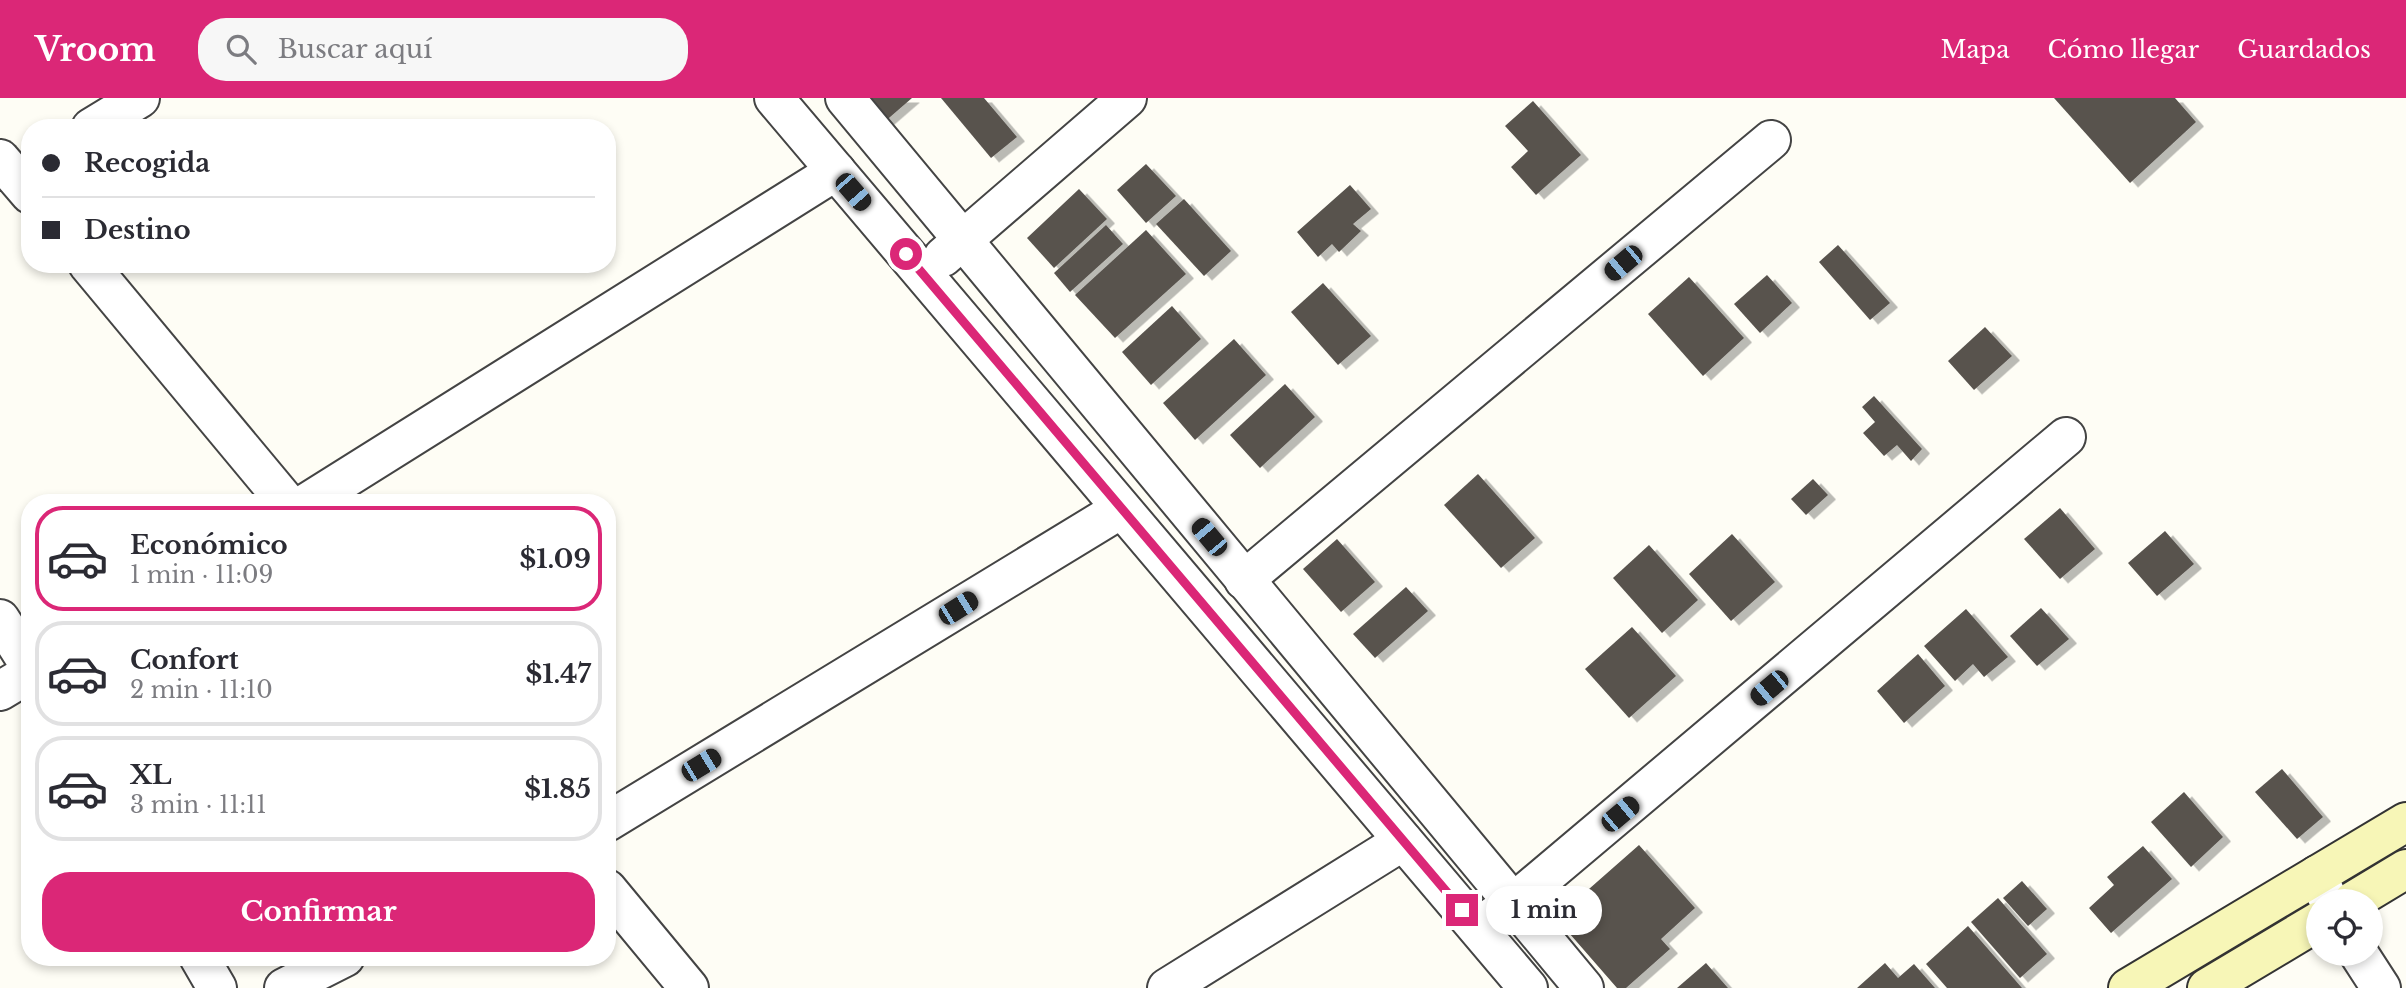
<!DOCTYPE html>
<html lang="es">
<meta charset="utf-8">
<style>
:root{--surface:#fff;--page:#f7f7f7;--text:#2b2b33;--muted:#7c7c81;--line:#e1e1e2;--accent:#db2777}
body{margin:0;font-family:"Libre Baskerville",serif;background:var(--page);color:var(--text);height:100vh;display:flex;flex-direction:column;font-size:26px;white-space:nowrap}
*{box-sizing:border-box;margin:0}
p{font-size:23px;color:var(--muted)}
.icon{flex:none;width:38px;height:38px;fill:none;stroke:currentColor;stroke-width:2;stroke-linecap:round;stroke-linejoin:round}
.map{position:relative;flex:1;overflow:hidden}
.side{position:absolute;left:21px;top:396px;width:595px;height:472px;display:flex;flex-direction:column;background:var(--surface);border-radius:28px;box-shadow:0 4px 10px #0003}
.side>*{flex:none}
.hud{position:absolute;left:21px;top:21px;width:595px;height:154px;border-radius:28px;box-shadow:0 4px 10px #0003;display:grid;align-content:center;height:154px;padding:0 21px;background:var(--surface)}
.buttons{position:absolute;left:2306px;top:791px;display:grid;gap:14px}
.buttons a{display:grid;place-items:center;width:77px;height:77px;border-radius:50%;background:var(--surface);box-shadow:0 4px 10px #0003;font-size:35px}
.end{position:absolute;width:32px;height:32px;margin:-16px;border:9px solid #db2777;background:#fff;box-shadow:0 0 0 4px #fff}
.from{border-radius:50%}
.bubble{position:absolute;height:49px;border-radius:24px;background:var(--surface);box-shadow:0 4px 10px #0003;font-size:23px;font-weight:700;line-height:49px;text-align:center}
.car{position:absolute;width:21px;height:42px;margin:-21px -10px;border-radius:9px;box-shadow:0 0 5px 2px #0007;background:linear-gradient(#222 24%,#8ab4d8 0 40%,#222 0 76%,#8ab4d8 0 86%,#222 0)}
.hud b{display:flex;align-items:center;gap:24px;height:66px;font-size:26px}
.hud b+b{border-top:2px solid var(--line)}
.hud i{width:18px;height:18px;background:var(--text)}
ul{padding:12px 0 0;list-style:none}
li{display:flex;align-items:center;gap:21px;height:105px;margin:0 14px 10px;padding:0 7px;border:4px solid var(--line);border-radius:28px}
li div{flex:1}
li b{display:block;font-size:26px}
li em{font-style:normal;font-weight:700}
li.active{border-color:var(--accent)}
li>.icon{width:63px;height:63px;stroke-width:1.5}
.cta{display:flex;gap:14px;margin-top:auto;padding:14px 21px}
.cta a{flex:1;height:80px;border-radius:28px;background:var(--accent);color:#fff;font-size:28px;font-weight:700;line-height:80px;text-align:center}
header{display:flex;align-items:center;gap:42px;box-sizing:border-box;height:98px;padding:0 35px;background:var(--accent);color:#fff}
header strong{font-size:33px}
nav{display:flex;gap:38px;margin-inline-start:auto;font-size:24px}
.search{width:490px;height:63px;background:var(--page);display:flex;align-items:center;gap:18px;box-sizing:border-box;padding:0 24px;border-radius:28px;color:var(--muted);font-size:26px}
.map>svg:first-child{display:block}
.building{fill:#58534e;filter:url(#shadow)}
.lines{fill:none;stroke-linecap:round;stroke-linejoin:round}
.street-casing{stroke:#444;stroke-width:42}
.secondary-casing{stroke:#333;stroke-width:42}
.street{stroke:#fff;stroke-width:38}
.secondary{stroke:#f7f6b7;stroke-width:38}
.route{stroke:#db2777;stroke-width:9}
</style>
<header>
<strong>Vroom</strong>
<div class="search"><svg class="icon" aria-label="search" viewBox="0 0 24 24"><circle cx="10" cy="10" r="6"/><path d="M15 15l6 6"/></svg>Buscar aquí</div>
<nav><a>Mapa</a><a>Cómo llegar</a><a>Guardados</a></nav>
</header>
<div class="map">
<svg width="2406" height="890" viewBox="0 0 2406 890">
<defs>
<filter id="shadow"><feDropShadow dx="8" dy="4.5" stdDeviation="0" flood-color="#0004"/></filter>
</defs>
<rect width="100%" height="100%" fill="#fefdf5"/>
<g class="building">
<polygon points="860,0 912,0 882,26"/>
<polygon points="941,0 984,0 1017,39 991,60"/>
<polygon points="2054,0 2175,0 2196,24 2130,85"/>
<polygon points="1533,3 1581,57 1536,97 1511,69 1528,53 1505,28"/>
<polygon points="1146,66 1176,98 1146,125 1117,92"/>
<polygon points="1350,87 1371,111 1353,126 1361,133 1339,154 1332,146 1318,159 1297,134"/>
<polygon points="1079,91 1107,121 1054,170 1027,140"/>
<polygon points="1184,101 1231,153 1204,178 1156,126"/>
<polygon points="1106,127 1123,146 1070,194 1054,175"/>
<polygon points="1146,132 1186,176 1115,240 1075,197"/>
<polygon points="1838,147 1890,205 1870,222 1819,164"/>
<polygon points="1767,177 1792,205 1760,235 1734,206"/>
<polygon points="1689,179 1744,240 1703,278 1648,216"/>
<polygon points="1323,185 1371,238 1338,267 1291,214"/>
<polygon points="1172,208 1201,241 1151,287 1122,254"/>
<polygon points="1985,229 2012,258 1974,292 1948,263"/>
<polygon points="1234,241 1266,277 1195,342 1163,305"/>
<polygon points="1285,286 1315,319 1260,370 1230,337"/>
<polygon points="1874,298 1922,351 1911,363 1897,347 1884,358 1863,335 1875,324 1862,309"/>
<polygon points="1478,376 1535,440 1501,470 1444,407"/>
<polygon points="1813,381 1828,397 1806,417 1791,401"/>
<polygon points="2060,410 2095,451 2060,481 2024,441"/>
<polygon points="2165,433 2194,466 2157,498 2128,465"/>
<polygon points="1732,436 1775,484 1731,523 1689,476"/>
<polygon points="1337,441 1375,484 1341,514 1303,471"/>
<polygon points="1649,447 1698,502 1662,535 1613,480"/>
<polygon points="1406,489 1428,513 1375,560 1353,536"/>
<polygon points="2041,510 2069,541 2037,568 2010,538"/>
<polygon points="1966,511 2008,559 1984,579 1973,566 1955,583 1924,548"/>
<polygon points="1632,529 1676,578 1629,620 1585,571"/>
<polygon points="1918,556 1945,588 1904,625 1877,593"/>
<polygon points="2282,671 2323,719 2297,741 2255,694"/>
<polygon points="2184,694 2223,739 2191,769 2151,724"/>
<polygon points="1639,747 1695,810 1661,841 1670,851 1626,890 1617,890 1556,820"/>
<polygon points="2143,748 2172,781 2111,835 2089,810 2114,787 2107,779"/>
<polygon points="2022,783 2047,811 2028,828 2003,800"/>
<polygon points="1998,800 2047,856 2020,880 1971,824"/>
<polygon points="1968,828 2022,890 1947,890 1926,866"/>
<polygon points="1706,865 1728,890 1677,890"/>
<polygon points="1885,865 1898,880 1914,866 1935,890 1857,890"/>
</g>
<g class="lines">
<g class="street-casing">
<g id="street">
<polyline points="774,0 1528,890"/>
<polyline points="845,0 1584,890"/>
<polyline points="91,30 140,0"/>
<polyline points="0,61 30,96"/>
<polyline points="943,159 1127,0"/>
<polyline points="88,166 286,404"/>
<polyline points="308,404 836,73"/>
<polyline points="1244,482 1771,42"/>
<polyline points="0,521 30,568"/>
<polyline points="0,593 30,575"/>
<polyline points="607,724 1121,411"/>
<polyline points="2317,777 2329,803"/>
<polyline points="607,791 689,890"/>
<polyline points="1491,820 1513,805 2066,339"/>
<polyline points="2359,856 2381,890"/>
<polyline points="199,859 217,890"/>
<polyline points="284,890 345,859"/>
<polyline points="1167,890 1403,743"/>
</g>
</g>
<g class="secondary-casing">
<g id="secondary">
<polyline points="2353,803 2406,771"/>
<polyline points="2128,890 2406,724"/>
<polyline points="2207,890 2319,823"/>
</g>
</g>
<use href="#street" class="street"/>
<use href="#secondary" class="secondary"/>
</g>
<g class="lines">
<polyline class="route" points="906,156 1462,812"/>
</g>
</svg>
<div class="buttons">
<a><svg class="icon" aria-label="locate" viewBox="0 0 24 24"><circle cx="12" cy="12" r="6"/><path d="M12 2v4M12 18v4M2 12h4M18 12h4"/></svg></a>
</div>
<i class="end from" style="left:906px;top:156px"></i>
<i class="end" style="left:1462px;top:812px"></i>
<div class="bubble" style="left:1486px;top:788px;width:116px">1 min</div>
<i class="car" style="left:853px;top:94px;rotate:139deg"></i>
<i class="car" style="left:1623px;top:165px;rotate:230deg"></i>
<i class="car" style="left:1209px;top:439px;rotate:320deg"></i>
<i class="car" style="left:958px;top:510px;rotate:58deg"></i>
<i class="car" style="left:1769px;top:590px;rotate:230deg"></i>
<i class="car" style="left:701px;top:667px;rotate:59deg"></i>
<i class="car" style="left:1620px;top:716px;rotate:50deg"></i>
<div class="hud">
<b><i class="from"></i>Recogida</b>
<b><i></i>Destino</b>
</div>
<section class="side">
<ul>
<li class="active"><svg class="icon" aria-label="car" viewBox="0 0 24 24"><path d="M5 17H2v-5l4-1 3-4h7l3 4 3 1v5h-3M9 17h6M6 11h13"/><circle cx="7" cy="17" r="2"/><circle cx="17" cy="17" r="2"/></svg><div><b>Económico</b><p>1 min · 11:09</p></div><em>$1.09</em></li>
<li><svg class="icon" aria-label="car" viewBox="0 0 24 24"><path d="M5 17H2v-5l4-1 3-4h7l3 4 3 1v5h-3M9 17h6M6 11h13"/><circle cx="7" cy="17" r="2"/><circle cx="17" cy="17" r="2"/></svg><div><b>Confort</b><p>2 min · 11:10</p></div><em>$1.47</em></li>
<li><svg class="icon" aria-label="car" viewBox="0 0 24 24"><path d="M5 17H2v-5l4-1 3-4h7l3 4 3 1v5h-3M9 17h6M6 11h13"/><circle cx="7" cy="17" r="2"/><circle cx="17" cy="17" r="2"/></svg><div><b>XL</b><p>3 min · 11:11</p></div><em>$1.85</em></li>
</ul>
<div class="cta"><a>Confirmar</a></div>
</section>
</div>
